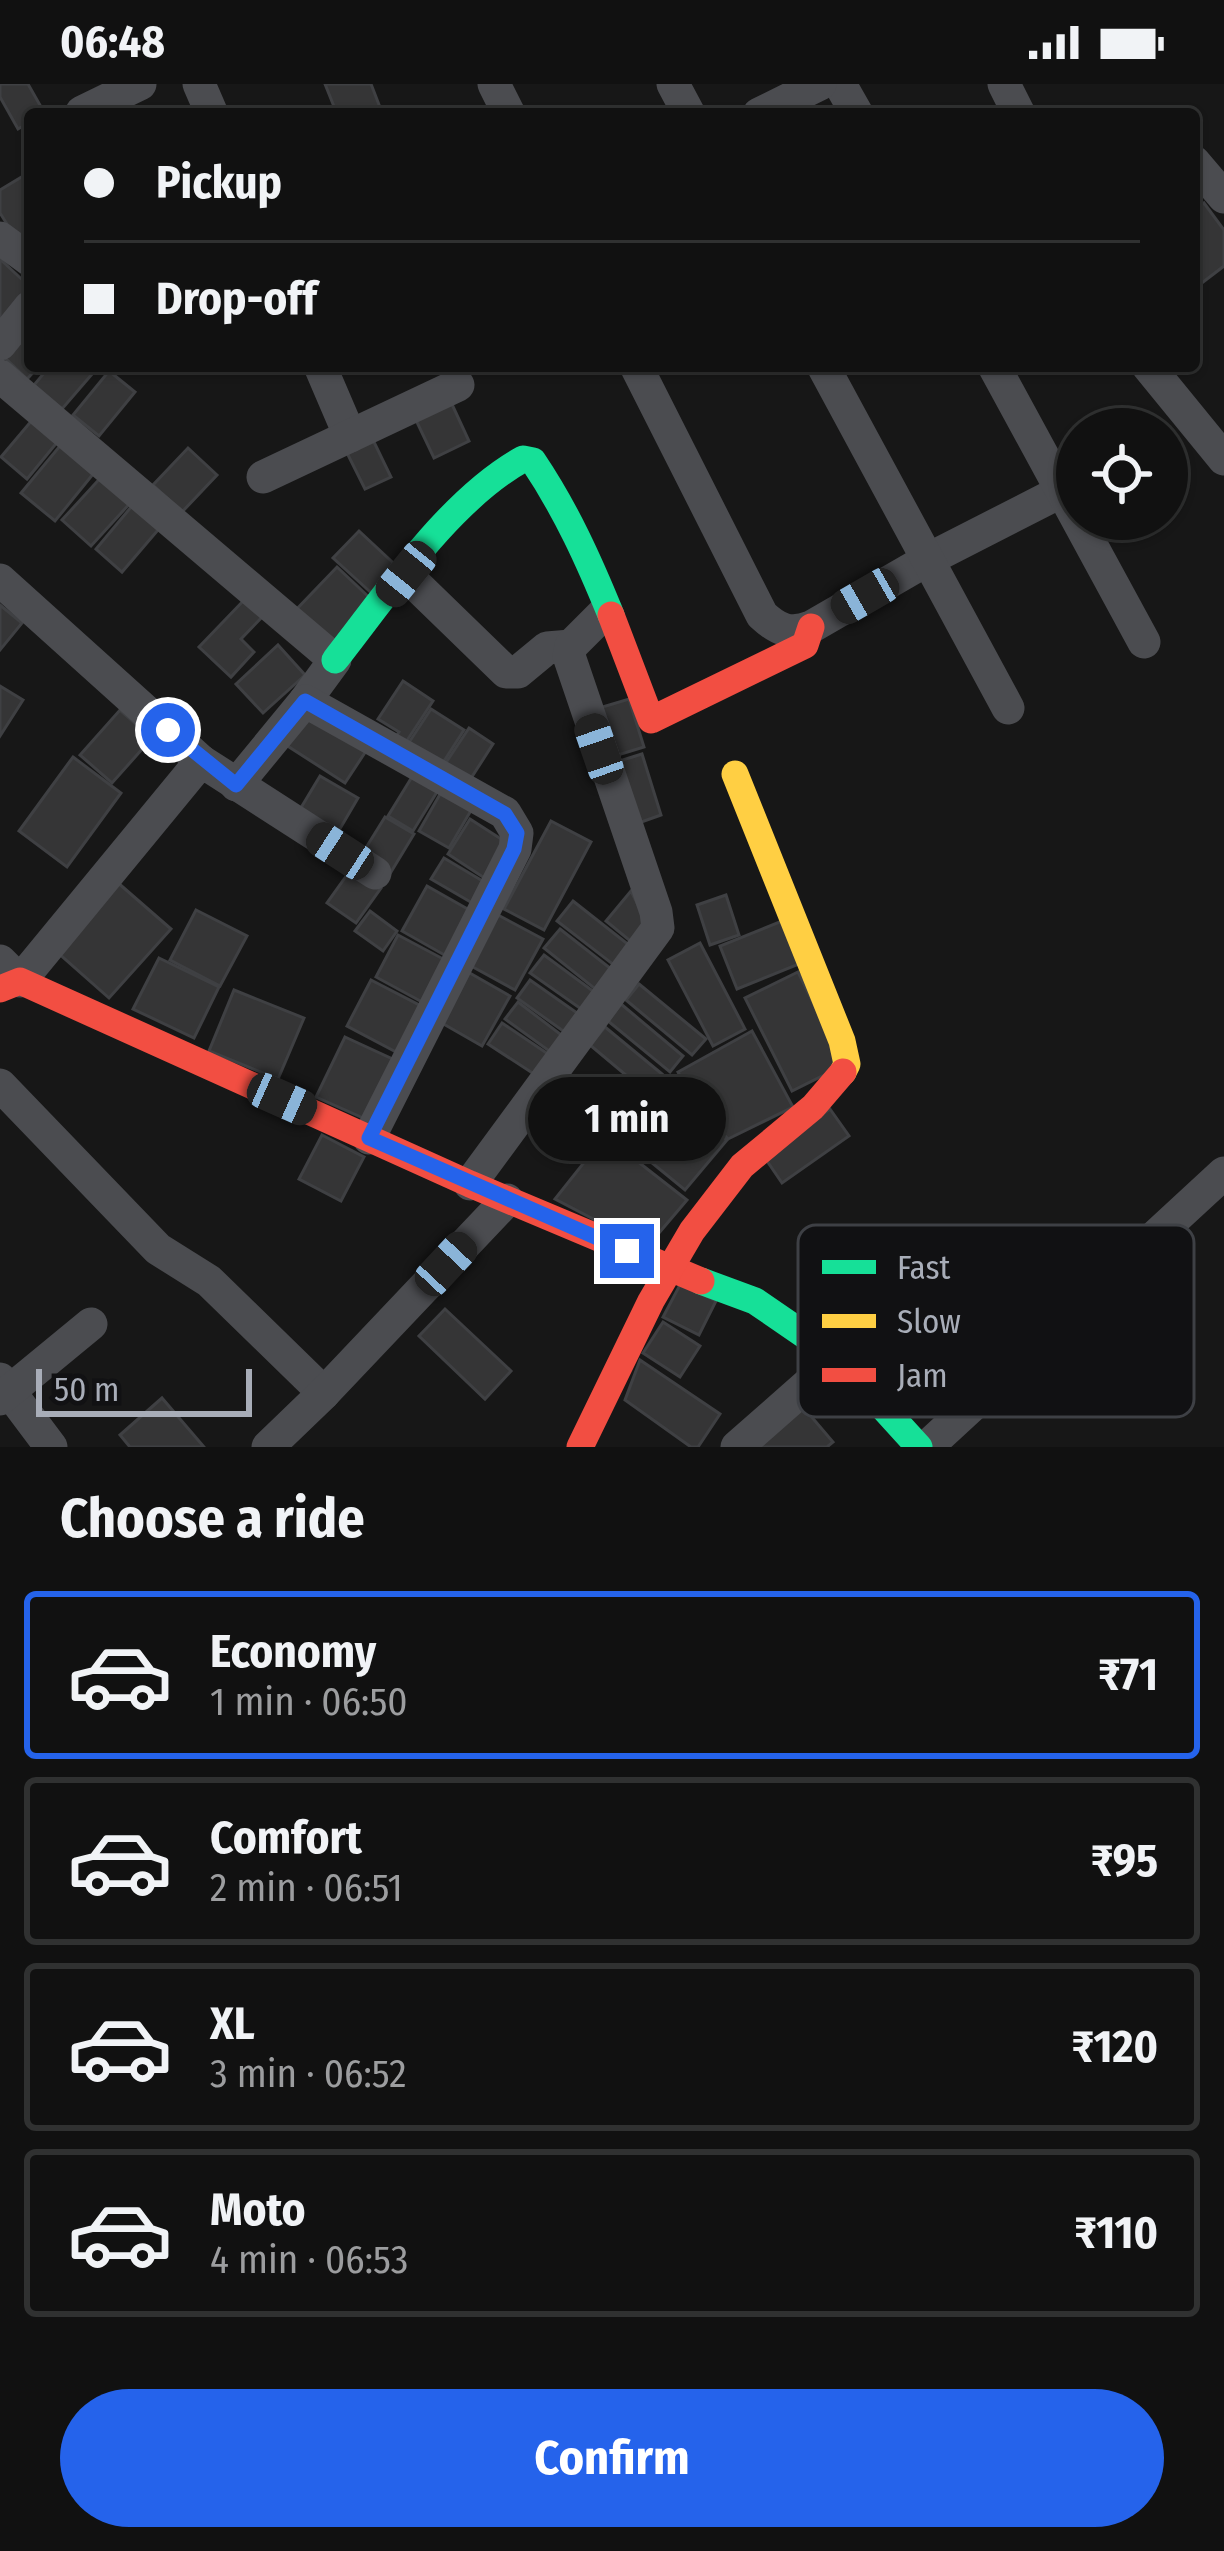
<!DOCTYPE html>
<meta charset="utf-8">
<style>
:root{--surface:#111;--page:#1a1a1a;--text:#f1f3f6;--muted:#9c9d9f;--line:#303131;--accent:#2563eb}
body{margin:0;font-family:"Fira Sans Condensed",sans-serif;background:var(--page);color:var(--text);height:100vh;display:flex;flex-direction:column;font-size:45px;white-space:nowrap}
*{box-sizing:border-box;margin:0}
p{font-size:39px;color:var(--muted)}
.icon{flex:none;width:66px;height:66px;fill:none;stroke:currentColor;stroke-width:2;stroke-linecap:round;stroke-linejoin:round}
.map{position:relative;height:1363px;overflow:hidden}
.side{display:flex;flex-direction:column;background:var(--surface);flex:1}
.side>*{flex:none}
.banner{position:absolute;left:24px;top:24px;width:1176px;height:264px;border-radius:12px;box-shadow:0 3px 9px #0004,0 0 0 3px var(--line);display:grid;align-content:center;height:264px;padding:0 60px;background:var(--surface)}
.tools{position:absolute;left:1056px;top:324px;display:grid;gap:24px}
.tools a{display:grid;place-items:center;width:132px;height:132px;border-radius:50%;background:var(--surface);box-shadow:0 3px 9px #0004,0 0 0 3px var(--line);font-size:60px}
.scale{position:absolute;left:36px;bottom:30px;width:216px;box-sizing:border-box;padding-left:12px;border:6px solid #a8adb8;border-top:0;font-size:33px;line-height:42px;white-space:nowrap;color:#a8adb8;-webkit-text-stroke:9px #111113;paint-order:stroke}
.end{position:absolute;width:54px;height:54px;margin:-27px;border:15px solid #2563eb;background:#fff;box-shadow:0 0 0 6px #fff}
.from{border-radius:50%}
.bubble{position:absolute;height:84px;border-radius:42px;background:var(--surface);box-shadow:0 3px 9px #0004,0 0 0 3px var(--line);font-size:39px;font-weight:700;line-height:84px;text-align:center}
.car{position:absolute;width:36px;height:72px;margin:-36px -18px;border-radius:15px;box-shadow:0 0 9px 3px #0007;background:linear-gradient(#222 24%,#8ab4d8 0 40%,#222 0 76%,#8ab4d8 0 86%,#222 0)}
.banner b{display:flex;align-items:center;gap:42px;height:114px;font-size:45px}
.banner b+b{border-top:3px solid var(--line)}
.banner i{width:30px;height:30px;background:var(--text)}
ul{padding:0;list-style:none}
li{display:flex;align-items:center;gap:36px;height:168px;margin:0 24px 18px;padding:0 36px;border:6px solid var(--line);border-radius:12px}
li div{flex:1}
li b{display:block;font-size:45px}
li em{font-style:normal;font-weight:700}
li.on{border-color:var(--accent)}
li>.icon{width:108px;height:108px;stroke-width:1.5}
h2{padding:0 60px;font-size:54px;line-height:144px}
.button{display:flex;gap:24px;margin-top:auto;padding:24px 60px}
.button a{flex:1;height:138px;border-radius:72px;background:var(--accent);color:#fff;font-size:48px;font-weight:700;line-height:138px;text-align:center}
.status{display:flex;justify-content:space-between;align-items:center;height:84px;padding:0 60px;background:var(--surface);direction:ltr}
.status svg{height:33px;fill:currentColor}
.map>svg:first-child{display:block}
.building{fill:#353536;stroke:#3f4043;stroke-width:3}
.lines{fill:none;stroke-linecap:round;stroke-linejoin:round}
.street{stroke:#4b4c50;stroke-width:33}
.fast{stroke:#16e098;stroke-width:27}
.slow{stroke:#ffcf43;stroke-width:27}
.jam{stroke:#f24e42;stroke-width:27}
.route{stroke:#2563eb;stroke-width:15}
.key{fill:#111113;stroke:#3e4045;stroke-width:3}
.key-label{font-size:33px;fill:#a8adb8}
</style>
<div class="status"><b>06:48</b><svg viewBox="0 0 49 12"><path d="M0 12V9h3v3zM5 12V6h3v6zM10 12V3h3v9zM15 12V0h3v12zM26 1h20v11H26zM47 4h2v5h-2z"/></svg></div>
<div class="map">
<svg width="1224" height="1363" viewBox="0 0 1224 1363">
<rect width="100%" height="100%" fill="#171717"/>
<g class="building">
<polygon points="0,0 28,0 45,30 30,30 30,38 18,45 0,13"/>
<polygon points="325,0 371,0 381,26 337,30"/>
<polygon points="30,88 30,163 24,167 0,129 0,106"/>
<polygon points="1204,119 1224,146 1224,182 1194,205 1194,127"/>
<polygon points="0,175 30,203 0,236"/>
<polygon points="30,242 30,282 39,282 27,295 2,271"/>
<polygon points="50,282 99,282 62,325 34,301"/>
<polygon points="109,287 135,308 99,352 73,331"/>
<polygon points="450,316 469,357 434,374 414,332"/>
<polygon points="33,335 59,356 27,395 1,373"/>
<polygon points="373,356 391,393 365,405 347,369"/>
<polygon points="64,357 98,384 55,437 21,409"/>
<polygon points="188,364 217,391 182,428 153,401"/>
<polygon points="104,390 133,416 91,462 62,436"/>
<polygon points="137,416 164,439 122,488 96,465"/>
<polygon points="359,447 403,488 378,515 333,474"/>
<polygon points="337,483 373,517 329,564 292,530"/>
<polygon points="246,514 264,531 241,555 254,568 231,593 199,563"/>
<polygon points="0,521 22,539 0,566"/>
<polygon points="278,561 305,591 263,629 236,600"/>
<polygon points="403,597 433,617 402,664 393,658 399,648 378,635"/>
<polygon points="0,602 23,616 0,652"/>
<polygon points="629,615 644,663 605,675 589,627"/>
<polygon points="431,625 464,646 437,688 404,666"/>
<polygon points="120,626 152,654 112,699 80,671"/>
<polygon points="309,626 368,664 345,699 286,661"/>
<polygon points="469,644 493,660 466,702 441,686"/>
<polygon points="642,670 661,731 630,742 610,680"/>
<polygon points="73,673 121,709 67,783 19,747"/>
<polygon points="415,688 440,703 413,747 388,732"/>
<polygon points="320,692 358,714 331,760 293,737"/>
<polygon points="443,705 473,723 449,764 419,747"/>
<polygon points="385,733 414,750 388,793 359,775"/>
<polygon points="470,735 512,762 489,797 448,770"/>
<polygon points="551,737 591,758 544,846 504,825"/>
<polygon points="444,774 486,799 474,820 431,795"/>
<polygon points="352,784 381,804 356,839 327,819"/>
<polygon points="117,798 171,845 109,914 56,867"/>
<polygon points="427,802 473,828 448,873 402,847"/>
<polygon points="631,807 650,845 640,865 606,837"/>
<polygon points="726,811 739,851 710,861 697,821"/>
<polygon points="573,817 634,865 619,885 557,837"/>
<polygon points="196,826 247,852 220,902 170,876"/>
<polygon points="370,827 397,847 383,867 355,847"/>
<polygon points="498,831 543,855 515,906 471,882"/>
<polygon points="787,835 804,878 737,905 720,862"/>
<polygon points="560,845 615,888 599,908 544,864"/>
<polygon points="398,851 447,877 424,919 376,893"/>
<polygon points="700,859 745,945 713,962 668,876"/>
<polygon points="544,871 597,910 584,927 530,889"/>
<polygon points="159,874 219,903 194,954 133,925"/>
<polygon points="468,888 510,912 482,962 440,938"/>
<polygon points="798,888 844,981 792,1007 745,914"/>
<polygon points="371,896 423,923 398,969 347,942"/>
<polygon points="530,896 580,931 566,949 517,914"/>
<polygon points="639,900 706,955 692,971 626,916"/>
<polygon points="234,906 304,934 278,995 209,967"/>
<polygon points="518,918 564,953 552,969 505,935"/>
<polygon points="621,920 683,972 670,988 608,937"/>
<polygon points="502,939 548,970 534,990 488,960"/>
<polygon points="605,943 662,990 646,1008 590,961"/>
<polygon points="752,947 793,1023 728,1055 695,1020 678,988"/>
<polygon points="345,953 399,978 370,1037 316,1013"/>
<polygon points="560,992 613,1034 592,1059 540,1018"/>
<polygon points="660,1000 727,1056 685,1106 613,1047 624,1033 629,1037"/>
<polygon points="830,1025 849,1052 782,1099 763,1071"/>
<polygon points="322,1051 364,1073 341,1117 299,1095"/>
<polygon points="605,1052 687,1116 647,1163 555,1115"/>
<polygon points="681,1199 716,1217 699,1251 663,1233"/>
<polygon points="445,1225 511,1287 485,1315 419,1252"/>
<polygon points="663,1238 700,1262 680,1293 643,1269"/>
<polygon points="640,1276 720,1330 698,1363 691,1363 625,1316"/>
<polygon points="162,1314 204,1363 130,1363 120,1351"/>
<polygon points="798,1317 833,1358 827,1363 760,1363"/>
</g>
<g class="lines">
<g class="street">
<polyline points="199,0 212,30"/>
<polyline points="494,0 509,30"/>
<polyline points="673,0 689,30"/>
<polyline points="840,0 857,30"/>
<polyline points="1004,0 1019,30"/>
<polyline points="82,28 140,0"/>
<polyline points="759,30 820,0"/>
<polyline points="1194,78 1224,113"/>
<polyline points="0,154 30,176"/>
<polyline points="0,260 30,223"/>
<polyline points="320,282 350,352"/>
<path d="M 636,282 L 762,531 C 778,546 790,551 811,543 L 927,476 L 1062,407"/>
<polyline points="823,282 1008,624"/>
<polyline points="994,282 1144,558"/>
<polyline points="1148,282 1224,375"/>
<polyline points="0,292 335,576 305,617"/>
<polyline points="263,393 458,301"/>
<polyline points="406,491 506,588 518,588 547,564 571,562"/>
<polyline points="0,496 201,677"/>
<polyline points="236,701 305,617 505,729 517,749 515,765 369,1054"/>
<polyline points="0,877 20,897 201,677 375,789"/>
<polyline points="0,1001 158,1165 209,1197 324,1309"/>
<polyline points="470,1100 658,844 656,828 569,572 571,562 606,527"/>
<polyline points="0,1295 51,1363"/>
<polyline points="0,1315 91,1240"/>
<polyline points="268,1363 324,1309 507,1116"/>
<polyline points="737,1363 838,1274"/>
<polyline points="927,1363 1224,1089"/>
</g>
<g class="fast">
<path d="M 335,576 C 387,510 449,416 523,375 L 533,377 C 566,426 589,477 611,531"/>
<polyline points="701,1197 755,1217 838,1274 919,1363"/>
</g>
<polyline class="slow" points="735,690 842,957 847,980 843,988"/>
<g class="jam">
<polyline points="611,531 651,636 805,561 811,543"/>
<polyline points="0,905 20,897 470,1100 701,1197"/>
<polyline points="580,1363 651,1217 692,1147 742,1082 813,1023 843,988"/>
</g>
</g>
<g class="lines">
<polyline class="route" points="168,646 236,701 305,617 505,730 517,749 514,765 369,1054 627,1167"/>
</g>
<rect x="798" y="1141" width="396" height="192" rx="18" class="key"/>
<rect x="822" y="1176" width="54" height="14" fill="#16e098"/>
<rect x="822" y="1230" width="54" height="14" fill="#ffcf43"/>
<rect x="822" y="1284" width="54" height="14" fill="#f24e42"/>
<g class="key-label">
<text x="897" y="1195">Fast</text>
<text x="897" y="1249">Slow</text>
<text x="897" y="1303">Jam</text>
</g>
</svg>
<div class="tools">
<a><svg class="icon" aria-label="locate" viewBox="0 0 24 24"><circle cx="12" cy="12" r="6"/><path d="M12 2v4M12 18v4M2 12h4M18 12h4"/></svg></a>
</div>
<div class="scale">50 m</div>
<i class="end from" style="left:168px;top:646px"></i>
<i class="end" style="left:627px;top:1167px"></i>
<div class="bubble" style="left:528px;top:993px;width:198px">1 min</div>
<i class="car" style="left:406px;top:490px;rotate:219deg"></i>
<i class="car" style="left:865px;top:512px;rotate:240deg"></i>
<i class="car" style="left:599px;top:665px;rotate:341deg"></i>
<i class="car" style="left:340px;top:767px;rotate:303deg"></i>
<i class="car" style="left:282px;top:1015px;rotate:114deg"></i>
<i class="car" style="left:446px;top:1180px;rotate:43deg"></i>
<div class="banner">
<b><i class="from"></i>Pickup</b>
<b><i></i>Drop-off</b>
</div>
</div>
<section class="side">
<h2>Choose a ride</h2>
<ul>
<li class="on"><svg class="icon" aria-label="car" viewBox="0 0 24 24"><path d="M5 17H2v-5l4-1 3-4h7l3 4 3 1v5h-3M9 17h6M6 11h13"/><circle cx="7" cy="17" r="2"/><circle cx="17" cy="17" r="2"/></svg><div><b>Economy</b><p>1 min · 06:50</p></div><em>₹71</em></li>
<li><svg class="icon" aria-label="car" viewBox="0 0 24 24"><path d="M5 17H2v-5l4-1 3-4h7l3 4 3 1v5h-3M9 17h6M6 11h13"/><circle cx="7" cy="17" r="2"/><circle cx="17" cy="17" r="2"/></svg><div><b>Comfort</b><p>2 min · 06:51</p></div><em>₹95</em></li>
<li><svg class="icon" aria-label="car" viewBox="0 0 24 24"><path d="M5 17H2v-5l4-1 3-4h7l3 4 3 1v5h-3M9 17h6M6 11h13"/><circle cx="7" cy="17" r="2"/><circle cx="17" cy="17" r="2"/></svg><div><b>XL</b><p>3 min · 06:52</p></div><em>₹120</em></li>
<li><svg class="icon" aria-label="car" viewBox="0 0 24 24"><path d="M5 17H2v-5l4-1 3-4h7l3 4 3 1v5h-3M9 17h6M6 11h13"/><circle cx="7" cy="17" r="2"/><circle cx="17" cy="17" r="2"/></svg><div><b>Moto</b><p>4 min · 06:53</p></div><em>₹110</em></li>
</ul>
<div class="button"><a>Confirm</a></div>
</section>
